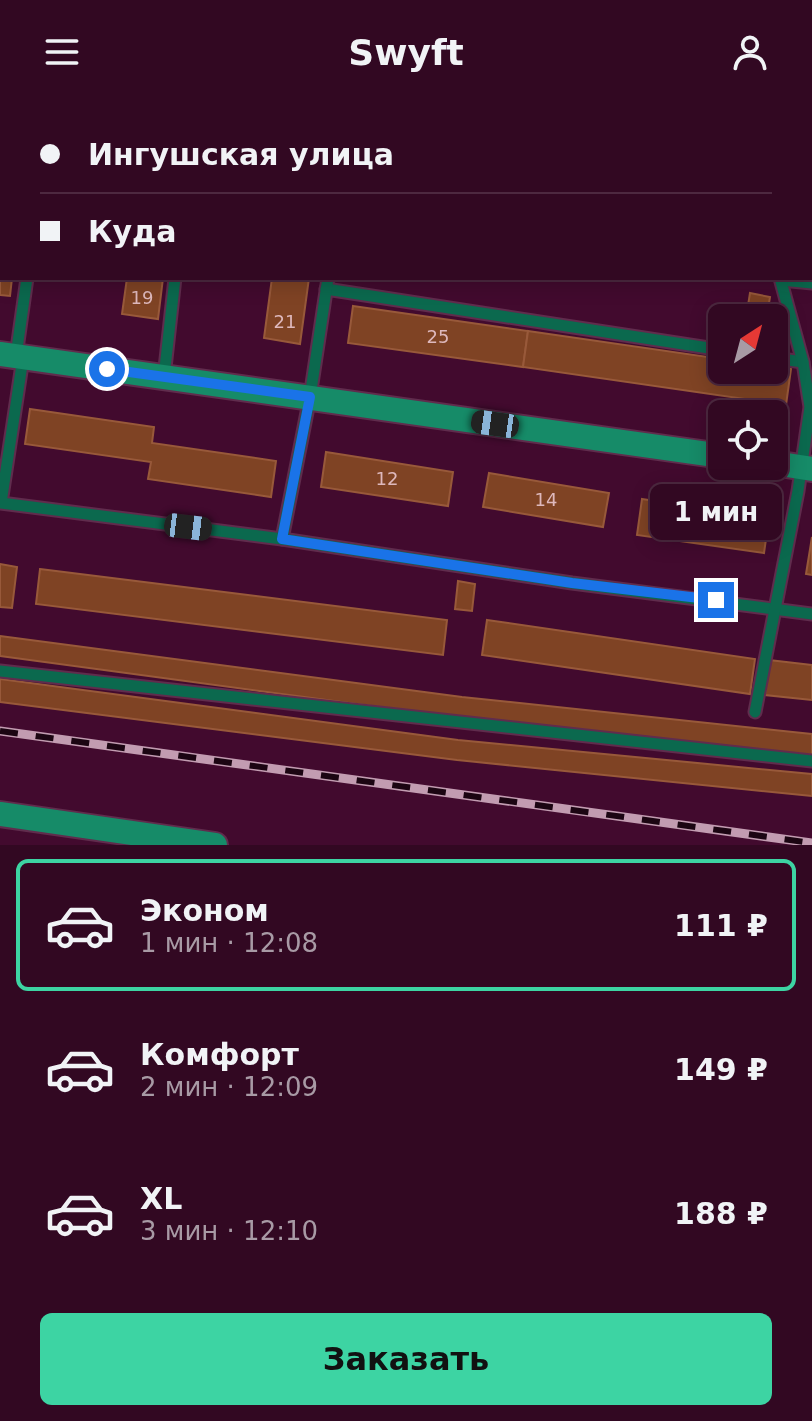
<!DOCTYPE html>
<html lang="ru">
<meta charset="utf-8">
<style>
:root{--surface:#320822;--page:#3d162f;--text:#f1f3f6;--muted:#a89aa5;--line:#4d2940;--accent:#3dd4a3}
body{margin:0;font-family:"DejaVu Sans",sans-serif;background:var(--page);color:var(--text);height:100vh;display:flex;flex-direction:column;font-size:30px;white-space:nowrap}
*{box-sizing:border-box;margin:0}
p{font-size:26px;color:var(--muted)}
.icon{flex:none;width:44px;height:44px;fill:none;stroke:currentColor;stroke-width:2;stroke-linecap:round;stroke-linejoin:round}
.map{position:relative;height:741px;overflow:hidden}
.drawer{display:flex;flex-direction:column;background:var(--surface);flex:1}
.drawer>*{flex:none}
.guide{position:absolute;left:0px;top:0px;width:812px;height:176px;box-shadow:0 4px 20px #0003,0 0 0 2px var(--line);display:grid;align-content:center;height:176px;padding:0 40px;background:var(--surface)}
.needle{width:52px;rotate:36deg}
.tools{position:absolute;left:708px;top:200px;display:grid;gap:16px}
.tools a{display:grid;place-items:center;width:80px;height:80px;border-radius:12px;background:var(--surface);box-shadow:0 4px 20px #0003,0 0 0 2px var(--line);font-size:40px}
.end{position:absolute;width:36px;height:36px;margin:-18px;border:10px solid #1a73e8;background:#fff;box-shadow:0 0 0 4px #fff}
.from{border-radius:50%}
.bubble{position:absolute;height:56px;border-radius:12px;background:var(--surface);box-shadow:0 4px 20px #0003,0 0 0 2px var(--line);font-size:26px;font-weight:700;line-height:56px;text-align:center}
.car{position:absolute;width:24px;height:48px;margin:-24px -12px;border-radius:10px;box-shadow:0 0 6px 2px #0007;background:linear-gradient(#222 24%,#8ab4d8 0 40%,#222 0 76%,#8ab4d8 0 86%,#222 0)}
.guide b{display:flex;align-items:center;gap:28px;height:76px;font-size:30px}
.guide b+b{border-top:2px solid var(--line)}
.guide i{width:20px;height:20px;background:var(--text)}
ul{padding:14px 0 0;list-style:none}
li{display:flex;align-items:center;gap:24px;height:132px;margin:0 16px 12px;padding:0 24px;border:4px solid transparent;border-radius:12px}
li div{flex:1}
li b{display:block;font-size:30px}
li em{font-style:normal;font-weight:700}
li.selected{border-color:var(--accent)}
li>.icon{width:72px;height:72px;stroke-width:1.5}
.button{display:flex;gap:16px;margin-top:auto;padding:16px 40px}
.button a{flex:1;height:92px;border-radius:12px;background:var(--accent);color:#111;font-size:32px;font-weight:700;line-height:92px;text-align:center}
header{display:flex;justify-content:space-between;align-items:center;height:104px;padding:0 40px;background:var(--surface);font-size:36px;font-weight:700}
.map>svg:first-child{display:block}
.building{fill:#7f4324;stroke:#98593a;stroke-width:2}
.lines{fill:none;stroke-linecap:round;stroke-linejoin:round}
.lane-casing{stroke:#602c4d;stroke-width:15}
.secondary-casing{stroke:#602c4d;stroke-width:28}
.path{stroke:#90637e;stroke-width:3;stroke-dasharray:4 6;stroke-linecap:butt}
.lane{stroke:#0b694e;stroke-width:11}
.secondary{stroke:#168b68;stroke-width:24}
.rail-casing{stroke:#c29cb1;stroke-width:9}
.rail{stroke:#1b0512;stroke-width:6;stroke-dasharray:18;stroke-linecap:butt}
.route{stroke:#1a73e8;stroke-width:10}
.labels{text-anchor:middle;stroke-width:7;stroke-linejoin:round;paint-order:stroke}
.number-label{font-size:18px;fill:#deb8bc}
</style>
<header><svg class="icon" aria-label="menu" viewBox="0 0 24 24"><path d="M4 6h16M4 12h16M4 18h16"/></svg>Swyft<svg class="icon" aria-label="person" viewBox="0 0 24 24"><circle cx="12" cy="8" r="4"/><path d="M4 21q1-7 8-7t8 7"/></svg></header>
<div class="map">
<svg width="812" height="741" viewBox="0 0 812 741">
<rect width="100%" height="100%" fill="#420a2e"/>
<g class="building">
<polygon points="0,0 36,0 2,2 2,7"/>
<polygon points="0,7 2,174 12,174 10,192 0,191"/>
<rect x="810" y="63" width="2" height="37"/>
<polygon points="127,174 163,174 158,215 122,210"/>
<polygon points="272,174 309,174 300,240 264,234"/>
<polygon points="750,189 770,193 767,211 747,208"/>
<polygon points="353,202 528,227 523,263 348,239"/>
<polygon points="528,227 722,255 722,266 774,266 774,262 791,265 786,301 523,263"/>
<polygon points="30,305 154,323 152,339 276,357 271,393 148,375 151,358 25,340"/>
<polygon points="326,348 453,368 448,402 321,383"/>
<polygon points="489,369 609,389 603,423 483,403"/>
<polygon points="642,395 769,414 764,449 637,431"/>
<polygon points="812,433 812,471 806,470"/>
<polygon points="0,460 17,463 12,504 0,503"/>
<polygon points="40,465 447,516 443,551 36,500"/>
<polygon points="458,477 475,480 472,507 455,505"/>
<polygon points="487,516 755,555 750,590 482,551"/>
<polygon points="0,532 462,593 812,630 812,651 461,614 0,552"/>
<polygon points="769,556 812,561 812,596 765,591"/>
<polygon points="0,575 458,636 812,670 812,692 457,656 0,598"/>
</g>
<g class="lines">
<g class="lane-casing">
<g id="lane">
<polyline points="719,0 720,2"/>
<polyline points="51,2 51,0"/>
<polyline points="196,2 196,0"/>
<polyline points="352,2 352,0"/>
<polyline points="396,2 396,0"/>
<polyline points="810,52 812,53"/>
<polyline points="781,176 812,179"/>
<polyline points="326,185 722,246"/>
<polyline points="16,252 27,174"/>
<polyline points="23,254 1,399 282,435 572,479 812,510"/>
<polyline points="774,254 803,258"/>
<polyline points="164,273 175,174"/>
<polyline points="282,435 310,293 328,174"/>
<polyline points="0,567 812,657"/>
<polyline points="755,608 798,387 810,303 803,258 780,174"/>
</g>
</g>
<g class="secondary-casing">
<g id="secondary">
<polyline points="0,250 722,352"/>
<polyline points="774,359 812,365"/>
<polyline points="0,710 215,741"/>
</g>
</g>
<polyline class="path" points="684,382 783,397"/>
<use href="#lane" class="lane"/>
<use href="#secondary" class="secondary"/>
<g class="rail-casing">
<polyline id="rail" points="0,627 812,739"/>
</g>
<use href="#rail" class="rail"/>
</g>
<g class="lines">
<polyline class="route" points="107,265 310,293 282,435 572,479 716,496"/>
</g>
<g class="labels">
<g class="number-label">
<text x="142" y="200">19</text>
<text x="285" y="224">21</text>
<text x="438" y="239">25</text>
<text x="387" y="381">12</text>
<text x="546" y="402">14</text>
</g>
</g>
</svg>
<div class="tools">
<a><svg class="needle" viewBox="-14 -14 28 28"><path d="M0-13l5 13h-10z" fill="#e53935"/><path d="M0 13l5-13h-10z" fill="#a89aa5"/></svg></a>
<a><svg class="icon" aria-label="locate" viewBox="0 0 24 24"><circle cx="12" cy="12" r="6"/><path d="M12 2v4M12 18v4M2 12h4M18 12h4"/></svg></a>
</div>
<i class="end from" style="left:107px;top:265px"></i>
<i class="end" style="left:716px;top:496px"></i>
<div class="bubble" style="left:650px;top:380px;width:132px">1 мин</div>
<i class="car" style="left:495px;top:320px;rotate:278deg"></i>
<i class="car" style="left:188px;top:423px;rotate:97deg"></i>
<div class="guide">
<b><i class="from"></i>Ингушская улица</b>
<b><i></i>Куда</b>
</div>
</div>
<section class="drawer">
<ul>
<li class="selected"><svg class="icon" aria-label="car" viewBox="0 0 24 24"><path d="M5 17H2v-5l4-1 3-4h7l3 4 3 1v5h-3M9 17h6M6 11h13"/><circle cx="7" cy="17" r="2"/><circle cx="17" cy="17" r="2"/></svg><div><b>Эконом</b><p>1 мин · 12:08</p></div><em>111 ₽</em></li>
<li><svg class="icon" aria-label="car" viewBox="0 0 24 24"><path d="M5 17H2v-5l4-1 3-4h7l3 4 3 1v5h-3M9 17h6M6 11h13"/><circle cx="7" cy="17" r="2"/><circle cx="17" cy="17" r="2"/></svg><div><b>Комфорт</b><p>2 мин · 12:09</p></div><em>149 ₽</em></li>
<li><svg class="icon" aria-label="car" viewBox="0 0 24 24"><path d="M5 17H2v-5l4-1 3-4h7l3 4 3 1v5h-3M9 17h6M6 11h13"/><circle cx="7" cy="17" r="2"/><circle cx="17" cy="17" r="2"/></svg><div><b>XL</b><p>3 мин · 12:10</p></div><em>188 ₽</em></li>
</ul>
<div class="button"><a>Заказать</a></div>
</section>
